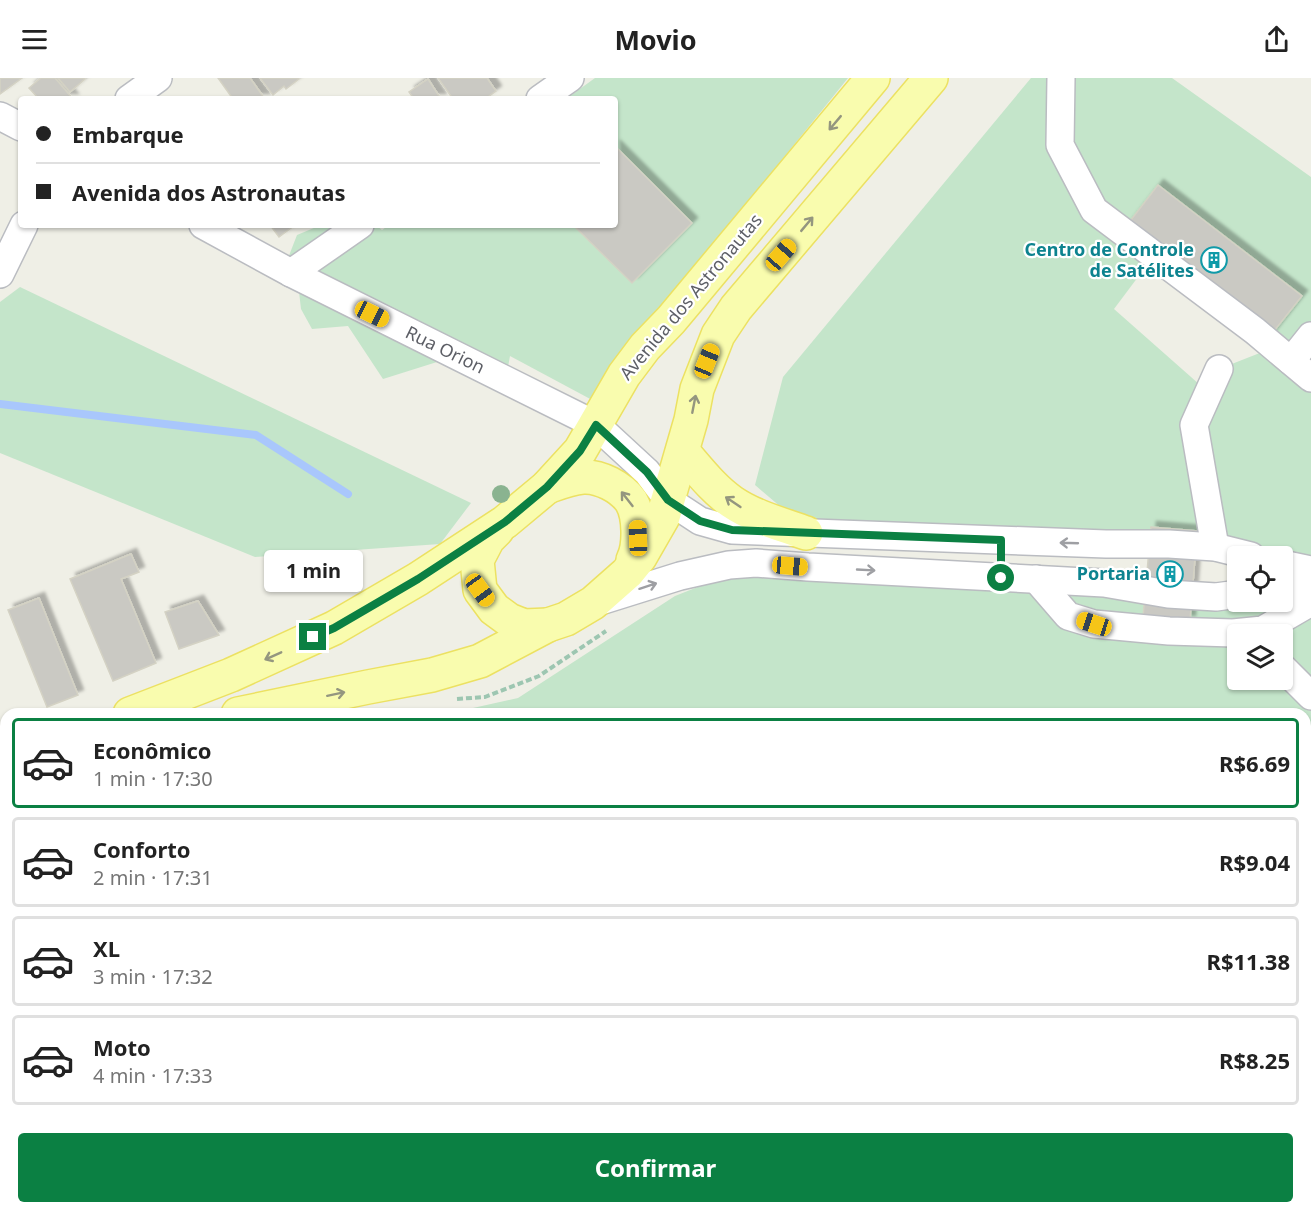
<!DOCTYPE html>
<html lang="pt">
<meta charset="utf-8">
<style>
:root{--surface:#fff;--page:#f2f2f2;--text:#222;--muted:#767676;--line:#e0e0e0;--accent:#0b8043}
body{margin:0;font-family:"Noto Sans",sans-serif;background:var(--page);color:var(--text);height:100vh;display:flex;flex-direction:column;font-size:22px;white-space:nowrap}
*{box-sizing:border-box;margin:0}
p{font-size:20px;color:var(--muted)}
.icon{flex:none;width:33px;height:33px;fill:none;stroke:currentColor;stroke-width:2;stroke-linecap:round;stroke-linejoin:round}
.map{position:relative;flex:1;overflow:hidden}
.sheet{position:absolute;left:0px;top:630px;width:1311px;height:506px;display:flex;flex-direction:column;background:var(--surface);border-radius:18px 18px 0 0;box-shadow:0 2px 4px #0004}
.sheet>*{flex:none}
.banner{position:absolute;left:18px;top:18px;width:600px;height:132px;border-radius:6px;box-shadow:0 2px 4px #0004;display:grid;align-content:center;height:132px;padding:0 18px;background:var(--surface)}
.tools{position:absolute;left:1227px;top:468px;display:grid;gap:12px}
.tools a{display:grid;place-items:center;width:66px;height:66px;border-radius:6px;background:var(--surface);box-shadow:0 2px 4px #0004;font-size:30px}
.end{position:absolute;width:27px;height:27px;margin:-14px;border:8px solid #0b8043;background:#fff;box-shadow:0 0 0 3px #fff}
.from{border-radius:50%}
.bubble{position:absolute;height:42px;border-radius:6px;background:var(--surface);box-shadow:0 2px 4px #0004;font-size:20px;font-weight:700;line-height:42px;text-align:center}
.car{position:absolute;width:18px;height:36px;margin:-18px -9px;border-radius:8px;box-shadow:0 0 4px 2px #0007;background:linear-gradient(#f5c518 24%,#345 0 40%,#f5c518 0 76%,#345 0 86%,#f5c518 0)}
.banner b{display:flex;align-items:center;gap:21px;height:57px;font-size:22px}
.banner b+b{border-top:2px solid var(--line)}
.banner i{width:15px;height:15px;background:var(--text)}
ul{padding:10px 0 0;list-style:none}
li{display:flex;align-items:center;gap:18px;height:90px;margin:0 12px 9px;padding:0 6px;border:3px solid var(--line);border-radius:6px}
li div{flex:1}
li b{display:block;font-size:22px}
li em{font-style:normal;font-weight:700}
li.active{border-color:var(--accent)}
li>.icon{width:54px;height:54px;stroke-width:1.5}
.button{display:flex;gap:12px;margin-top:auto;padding:12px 18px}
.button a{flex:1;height:69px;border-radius:6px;background:var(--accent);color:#fff;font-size:24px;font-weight:700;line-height:69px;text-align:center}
header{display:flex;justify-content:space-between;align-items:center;height:78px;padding:0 18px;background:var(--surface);font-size:27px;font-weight:700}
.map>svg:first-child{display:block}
.green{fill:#c4e5ca;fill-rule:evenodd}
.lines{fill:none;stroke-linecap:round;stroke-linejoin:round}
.stream{stroke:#a9c7fc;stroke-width:8}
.building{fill:#cac9c3;stroke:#d4d2c4;stroke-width:1.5;filter:url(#shadow)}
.minor-casing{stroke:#babcc1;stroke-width:30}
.major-casing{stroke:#ece162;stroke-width:36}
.path{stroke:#9dc6b1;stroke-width:4;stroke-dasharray:6 3;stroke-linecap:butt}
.minor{stroke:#fff;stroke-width:27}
.major{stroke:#f9fcae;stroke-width:33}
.tree{fill:#8ab390}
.oneway{stroke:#94967f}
.oneway2{stroke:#9e9fa3}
.route{stroke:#0b8043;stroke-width:8}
.labels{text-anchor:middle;stroke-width:4.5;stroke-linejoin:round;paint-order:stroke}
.culture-label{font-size:18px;font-weight:bold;fill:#0d838f;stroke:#fff;text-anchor:end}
.street-label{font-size:18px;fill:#5d5f66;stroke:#fff}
</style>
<header><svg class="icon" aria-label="menu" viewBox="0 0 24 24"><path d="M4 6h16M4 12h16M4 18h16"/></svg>Movio<svg class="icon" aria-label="share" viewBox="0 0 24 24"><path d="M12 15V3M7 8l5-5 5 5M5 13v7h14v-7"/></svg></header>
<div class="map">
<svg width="1311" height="1135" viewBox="0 0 1311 1135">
<defs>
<filter id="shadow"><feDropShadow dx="5.5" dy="-5.5" stdDeviation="1.5" flood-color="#0004"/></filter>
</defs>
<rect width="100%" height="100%" fill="#efefe6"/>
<g class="green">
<polygon points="595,0 848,0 609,296 594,323 510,278 503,316 437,284 383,301 348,248 312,251 301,231 298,205 285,188 297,157 321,147 376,147 382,152 389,147 615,147 615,21 566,21"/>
<path d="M 1031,0 L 1172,0 L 1311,99 L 1311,491 L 1282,478 L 1256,478 L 809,453 L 755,407 L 783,299 ZM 1150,183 L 1270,271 L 1219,291 L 1208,314 L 1114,231 Z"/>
<polygon points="20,209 471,425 440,466 255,479 0,375 0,224"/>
<path d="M 756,486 L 1238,524 L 1282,524 L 1283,513 L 1311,510 L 1311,1135 L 0,1135 L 0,777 L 6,774 L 6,1130 L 1305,1130 L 1305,636 L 446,636 L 518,620 L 675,518 ZM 1238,556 L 1282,556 L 1282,602 L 1238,602 Z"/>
</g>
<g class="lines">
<polyline class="stream" points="0,326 256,357 348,416"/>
</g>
<g class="building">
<polygon points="0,0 22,0 0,16"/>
<polygon points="41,0 55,0 73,21 39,21 29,10"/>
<polygon points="58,0 84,0 85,1 70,14"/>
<polygon points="218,0 250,0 265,21 233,21"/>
<polygon points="260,0 298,0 299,1 286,11 284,8 273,17"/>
<polygon points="438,0 487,0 496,13 485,21 453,21"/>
<polygon points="428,1 441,21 414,21 409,14"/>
<polygon points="615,68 692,145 632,205 573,147 615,147"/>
<polygon points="1158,107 1302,218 1270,258 1127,147"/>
<polygon points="270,147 295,147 279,159"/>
<polygon points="1151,449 1197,453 1190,543 1143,539"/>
<polygon points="131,476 139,494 121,501 156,585 113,603 70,501"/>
<polygon points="39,520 78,617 47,629 8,532"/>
<polygon points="198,523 219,557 179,571 165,534"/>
</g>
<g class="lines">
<g class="minor-casing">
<g id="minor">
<polyline points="1061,0 1060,67 1094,132 1255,253 1311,300"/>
<polyline points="129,21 158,0"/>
<polyline points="540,21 570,0"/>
<polyline points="0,38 21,49"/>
<polyline points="203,147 291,195 596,347 647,394 668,422 700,443 732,452 1106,466 1169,466 1215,469 1251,478"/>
<polyline points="291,195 360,147"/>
<polyline points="0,196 24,147"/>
<polyline points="1291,283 1311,258"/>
<polyline points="1215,469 1194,347 1219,291"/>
<polyline points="1282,486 1311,492"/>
<polyline points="1036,501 1068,538 1094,546 1169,553 1233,555 1263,552 1311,524"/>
<polyline points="1282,510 1311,508"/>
<polyline points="597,524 680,498 729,487 756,485 808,489 1104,505 1168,516 1216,519 1238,516"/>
<polyline points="1282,589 1311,618"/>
</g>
</g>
<g class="major-casing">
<g id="major">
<path d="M 683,374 C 698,391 713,411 732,424 C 754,439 781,446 806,455"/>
<path d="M 547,409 C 558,405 570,400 583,399 C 600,398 621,409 631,423 C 640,438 640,468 633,482"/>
<polyline points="497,452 488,461 477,482 480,512 494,531 509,542 524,548 548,547"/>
<polyline points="130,636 231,597 334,550 418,501 505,444 547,409 580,373 624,297 645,269 671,242 873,0"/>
<polyline points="238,636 368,609 432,597 480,583 548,547 566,541 593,525 627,495 640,479 663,439 691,342 697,311 718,257 736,230 931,0"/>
<polyline points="0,687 6,685"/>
<polyline points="0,725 6,723"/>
</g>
</g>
<polyline class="path" points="457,621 485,619 539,598 606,553"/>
<use href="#minor" class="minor"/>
<use href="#major" class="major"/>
</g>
<circle class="tree" cx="501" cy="416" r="9"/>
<defs><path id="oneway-shaft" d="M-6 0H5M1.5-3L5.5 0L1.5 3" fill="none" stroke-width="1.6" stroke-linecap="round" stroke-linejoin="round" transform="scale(1.5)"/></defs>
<g class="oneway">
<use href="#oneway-shaft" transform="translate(835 45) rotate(130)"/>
<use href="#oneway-shaft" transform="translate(807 146) rotate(-50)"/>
<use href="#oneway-shaft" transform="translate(694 326) rotate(-79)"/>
<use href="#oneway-shaft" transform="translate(627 421) rotate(-128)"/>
<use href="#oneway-shaft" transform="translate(733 424) rotate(-146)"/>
<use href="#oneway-shaft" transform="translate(273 578) rotate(156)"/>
<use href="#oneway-shaft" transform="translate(336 616) rotate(-12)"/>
</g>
<g class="oneway2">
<use href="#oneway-shaft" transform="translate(1069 465) rotate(-178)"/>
<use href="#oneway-shaft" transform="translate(866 492) rotate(3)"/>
<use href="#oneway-shaft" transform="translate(648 508) rotate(-18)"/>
</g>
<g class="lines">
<polyline class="route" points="313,559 334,550 418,501 505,444 547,409 580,373 596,347 647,394 668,422 700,443 732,452 1001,462 1001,500"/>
</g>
<defs>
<g id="building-ring" transform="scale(1.35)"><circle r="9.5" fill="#fff" stroke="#0f9aa8" stroke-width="1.5"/><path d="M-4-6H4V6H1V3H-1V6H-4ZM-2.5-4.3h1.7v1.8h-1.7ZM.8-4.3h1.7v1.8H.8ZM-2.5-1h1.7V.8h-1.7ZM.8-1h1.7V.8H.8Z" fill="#0f9aa8"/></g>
</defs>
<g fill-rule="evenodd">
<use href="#building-ring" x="1214" y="182"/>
<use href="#building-ring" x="1170" y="496"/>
</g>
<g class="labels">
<g class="culture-label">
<text x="1194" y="178">Centro de Controle<tspan x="1194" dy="21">de Satélites</tspan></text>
<text x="1150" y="502">Portaria</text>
</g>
<g class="street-label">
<text transform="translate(691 219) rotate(-50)" y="6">Avenida dos Astronautas</text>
<text transform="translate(445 272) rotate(26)" y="6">Rua Orion</text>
</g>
</g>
</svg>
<div class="tools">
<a><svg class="icon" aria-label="locate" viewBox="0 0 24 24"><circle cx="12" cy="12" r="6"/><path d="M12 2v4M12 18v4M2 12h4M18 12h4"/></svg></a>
<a><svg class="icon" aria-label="layers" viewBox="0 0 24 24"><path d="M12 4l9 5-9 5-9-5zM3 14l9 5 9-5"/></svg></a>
</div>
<i class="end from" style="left:1001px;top:500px"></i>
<i class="end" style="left:313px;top:559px"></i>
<div class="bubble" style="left:264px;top:472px;width:99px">1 min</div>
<i class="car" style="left:781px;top:177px;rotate:41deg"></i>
<i class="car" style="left:372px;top:236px;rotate:116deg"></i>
<i class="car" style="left:707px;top:283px;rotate:22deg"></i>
<i class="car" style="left:638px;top:460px;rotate:358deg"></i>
<i class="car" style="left:790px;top:488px;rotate:95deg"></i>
<i class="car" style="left:480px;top:512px;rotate:144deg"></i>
<i class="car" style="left:1094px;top:546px;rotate:288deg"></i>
<div class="banner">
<b><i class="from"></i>Embarque</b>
<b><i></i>Avenida dos Astronautas</b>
</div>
<section class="sheet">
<ul>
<li class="active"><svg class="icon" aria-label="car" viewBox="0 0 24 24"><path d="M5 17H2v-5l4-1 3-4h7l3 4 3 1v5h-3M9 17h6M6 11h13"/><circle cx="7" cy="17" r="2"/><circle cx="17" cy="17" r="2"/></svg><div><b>Econômico</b><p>1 min · 17:30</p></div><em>R$6.69</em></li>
<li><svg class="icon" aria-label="car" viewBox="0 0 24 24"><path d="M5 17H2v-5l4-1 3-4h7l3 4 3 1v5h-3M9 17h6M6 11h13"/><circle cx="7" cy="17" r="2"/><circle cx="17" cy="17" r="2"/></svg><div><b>Conforto</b><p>2 min · 17:31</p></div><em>R$9.04</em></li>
<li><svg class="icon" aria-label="car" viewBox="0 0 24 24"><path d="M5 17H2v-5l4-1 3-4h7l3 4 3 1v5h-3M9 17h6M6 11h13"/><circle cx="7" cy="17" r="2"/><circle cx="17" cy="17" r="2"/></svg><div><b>XL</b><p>3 min · 17:32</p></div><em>R$11.38</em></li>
<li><svg class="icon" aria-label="car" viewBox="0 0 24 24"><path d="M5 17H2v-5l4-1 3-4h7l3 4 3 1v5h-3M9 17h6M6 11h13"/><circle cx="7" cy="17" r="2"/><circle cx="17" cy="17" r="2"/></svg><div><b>Moto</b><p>4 min · 17:33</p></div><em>R$8.25</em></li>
</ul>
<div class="button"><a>Confirmar</a></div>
</section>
</div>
